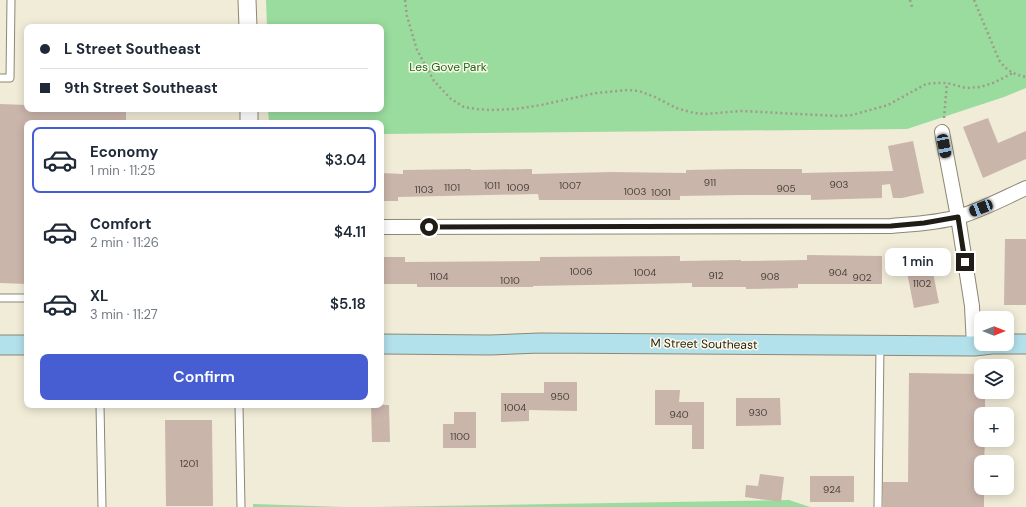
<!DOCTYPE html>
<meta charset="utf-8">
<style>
:root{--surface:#fff;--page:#f6f6f7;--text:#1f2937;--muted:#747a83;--line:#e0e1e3;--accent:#475ed2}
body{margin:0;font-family:"DM Sans",sans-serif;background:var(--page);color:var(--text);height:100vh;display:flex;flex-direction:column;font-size:15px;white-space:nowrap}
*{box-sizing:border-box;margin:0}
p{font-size:13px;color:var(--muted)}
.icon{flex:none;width:22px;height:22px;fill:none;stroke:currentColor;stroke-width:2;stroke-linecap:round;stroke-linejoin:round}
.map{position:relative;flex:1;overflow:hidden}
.panel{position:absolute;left:24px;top:120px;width:360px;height:288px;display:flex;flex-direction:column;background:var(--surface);border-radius:8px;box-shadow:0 2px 10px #0003}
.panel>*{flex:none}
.guide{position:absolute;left:24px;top:24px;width:360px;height:88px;border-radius:8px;box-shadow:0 2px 10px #0003;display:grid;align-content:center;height:88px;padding:0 16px;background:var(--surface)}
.needle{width:26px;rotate:90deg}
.tools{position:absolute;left:974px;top:311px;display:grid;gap:8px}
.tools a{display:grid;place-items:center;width:40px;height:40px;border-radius:8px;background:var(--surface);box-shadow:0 2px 10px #0003;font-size:20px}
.end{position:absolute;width:18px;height:18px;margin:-9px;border:5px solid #1f1d16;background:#fff;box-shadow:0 0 0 2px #fff}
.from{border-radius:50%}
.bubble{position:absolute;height:28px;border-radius:8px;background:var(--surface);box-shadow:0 2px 10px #0003;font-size:13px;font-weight:600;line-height:28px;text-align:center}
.car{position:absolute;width:12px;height:24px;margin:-12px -6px;border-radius:5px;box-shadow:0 0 3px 1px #0007;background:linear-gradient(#222 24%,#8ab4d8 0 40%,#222 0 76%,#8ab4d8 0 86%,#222 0)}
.guide b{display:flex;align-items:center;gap:14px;height:38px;font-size:15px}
.guide b+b{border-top:1px solid var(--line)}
.guide i{width:10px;height:10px;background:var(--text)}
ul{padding:7px 0 0;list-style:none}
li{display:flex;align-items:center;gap:12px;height:66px;margin:0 8px 6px;padding:0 8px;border:2px solid transparent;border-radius:8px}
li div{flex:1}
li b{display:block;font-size:15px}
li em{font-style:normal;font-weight:600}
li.on{border-color:var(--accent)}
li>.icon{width:36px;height:36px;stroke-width:1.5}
.primary-button{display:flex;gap:8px;margin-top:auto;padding:8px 16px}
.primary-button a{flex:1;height:46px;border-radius:8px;background:var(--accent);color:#fff;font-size:16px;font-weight:600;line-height:46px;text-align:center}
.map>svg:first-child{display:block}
.green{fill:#9adc9e}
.building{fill:#cab5ab}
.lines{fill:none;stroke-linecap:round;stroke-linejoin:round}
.service-casing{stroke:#8c8875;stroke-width:9}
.minor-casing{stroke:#8c8875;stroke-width:16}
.tertiary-casing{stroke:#8c8875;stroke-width:19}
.secondary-casing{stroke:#8c8875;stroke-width:21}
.path{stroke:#9e9b8b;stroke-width:2.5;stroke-dasharray:2 3;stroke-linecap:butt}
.service{stroke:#fff;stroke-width:7}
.minor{stroke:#fff;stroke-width:14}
.tertiary{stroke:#fff;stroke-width:17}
.secondary{stroke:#b2e0eb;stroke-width:19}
.route{stroke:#1f1d16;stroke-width:5}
.labels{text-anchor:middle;stroke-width:3;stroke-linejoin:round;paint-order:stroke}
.number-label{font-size:10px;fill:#4a433b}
.park-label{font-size:12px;fill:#166726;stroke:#fef9e4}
.street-label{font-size:12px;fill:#1f1d16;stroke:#fef9e4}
</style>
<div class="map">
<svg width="1026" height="507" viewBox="0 0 1026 507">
<rect width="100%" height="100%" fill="#f0ecd7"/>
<g class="green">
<polygon points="266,0 1026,0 1026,88 1004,97 907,129 381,134 381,123 269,123 268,109 381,109 381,27 267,27"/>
<polygon points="789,500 810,507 376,507"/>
<polygon points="253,504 344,507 253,507"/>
</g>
<g class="building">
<polygon points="0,104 27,105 27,109 126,109 126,123 27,123 27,284 0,283"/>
<polygon points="988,118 998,143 1026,131 1026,159 983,178 963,127"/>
<polygon points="913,141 924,193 902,198 893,198 890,184 882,185 882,198 811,200 811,195 741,195 680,196 680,200 539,200 538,194 398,197 398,201 381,201 381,173 403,174 403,170 471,169 471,170 532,169 532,174 611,172 686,173 686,170 741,169 802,169 802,173 893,171 888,146"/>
<polygon points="1005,239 1026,239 1026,305 1004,305"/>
<polygon points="929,252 939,303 914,308 904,257"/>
<polygon points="807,255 882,256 882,284 798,284 798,288 746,289 746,287 692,287 692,283 533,286 533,287 417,287 417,284 381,284 381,257 405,257 405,262 540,261 540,257 680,256 680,261 741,260 741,261 807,260"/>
<polygon points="909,373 981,374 981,392 985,392 985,414 981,414 981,440 985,440 984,462 981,462 981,488 984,488 984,507 883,507 883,482 908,482"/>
<polygon points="544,382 577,382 577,411 529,410 529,421 501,422 501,393 544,393"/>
<polygon points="655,390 680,390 679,402 704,402 704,449 692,449 692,425 655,425"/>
<polygon points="736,398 780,398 781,425 736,426"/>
<polygon points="371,405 389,405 390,442 372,442"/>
<polygon points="454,412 476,412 476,448 443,448 443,424 454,424"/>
<polygon points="165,420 212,420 213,506 166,506"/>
<polygon points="760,474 784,477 781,502 745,497 746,485 758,486"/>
<rect x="810" y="476" width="44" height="26"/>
</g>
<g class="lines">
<g class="service-casing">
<g id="service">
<polyline points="0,78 10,78 11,0"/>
<polyline points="0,298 27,298"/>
<polyline points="100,405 102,507"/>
<polyline points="239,405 241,507"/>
<polyline points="878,507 880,346"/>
</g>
</g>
<g class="minor-casing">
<g id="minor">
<polyline points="942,132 958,217 972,306 974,346"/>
<path d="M 381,227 L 891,226 C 914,224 937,223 958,217 C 982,210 1004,198 1026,188"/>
</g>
</g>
<g class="tertiary-casing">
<g id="tertiary">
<polyline points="247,0 248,27"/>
<polyline points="249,109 249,123"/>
</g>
</g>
<g class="secondary-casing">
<g id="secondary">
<polyline points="381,344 490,345 540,343 974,346 992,344 1026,344"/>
<polyline points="0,345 27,345"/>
</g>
</g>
<g class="path">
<polyline points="405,0 407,16 417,50 434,81 451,99 464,107 477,109 490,110 515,109 541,105 596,93 628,90 639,91 655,97 676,108 694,113 705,114 741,111 838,116 852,115 888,105 926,84 936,83 947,83 966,88 980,87 993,83 1013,73"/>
<polyline points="910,0 912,7"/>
<path d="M 974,0 L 999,60 C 1007,71 1013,74 1026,77"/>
<polyline points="944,118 947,83"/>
</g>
<use href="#service" class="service"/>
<use href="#minor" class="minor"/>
<use href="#tertiary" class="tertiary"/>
<use href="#secondary" class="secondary"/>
</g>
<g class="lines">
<polyline class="route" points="429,227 891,226 924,223 958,217 965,262"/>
</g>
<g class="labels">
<g class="number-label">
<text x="710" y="186">911</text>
<text x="839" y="188">903</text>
<text x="492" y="189">1011</text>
<text x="570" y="189">1007</text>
<text x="452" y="191">1101</text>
<text x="518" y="191">1009</text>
<text x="786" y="192">905</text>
<text x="424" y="193">1103</text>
<text x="635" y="195">1003</text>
<text x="661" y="196">1001</text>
<text x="581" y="275">1006</text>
<text x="645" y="276">1004</text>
<text x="838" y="276">904</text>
<text x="716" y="279">912</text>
<text x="439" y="280">1104</text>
<text x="770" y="280">908</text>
<text x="862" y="281">902</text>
<text x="510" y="284">1010</text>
<text x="922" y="287">1102</text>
<text x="560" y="400">950</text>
<text x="515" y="411">1004</text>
<text x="758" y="416">930</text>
<text x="679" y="418">940</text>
<text x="460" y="440">1100</text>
<text x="189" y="467">1201</text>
<text x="832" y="493">924</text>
</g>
<g class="park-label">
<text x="448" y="71">Les Gove Park</text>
</g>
<g class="street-label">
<text transform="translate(704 344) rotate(1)" y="4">M Street Southeast</text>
</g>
</g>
</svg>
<div class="tools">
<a><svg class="needle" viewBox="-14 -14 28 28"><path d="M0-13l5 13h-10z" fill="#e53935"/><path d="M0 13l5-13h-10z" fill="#747a83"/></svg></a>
<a><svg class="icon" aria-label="layers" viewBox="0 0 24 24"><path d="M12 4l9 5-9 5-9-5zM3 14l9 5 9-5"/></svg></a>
<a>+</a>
<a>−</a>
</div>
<i class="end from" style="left:429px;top:227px"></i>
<i class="end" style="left:965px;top:262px"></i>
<div class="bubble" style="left:885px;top:248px;width:66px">1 min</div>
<i class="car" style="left:944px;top:146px;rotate:169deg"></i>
<i class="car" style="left:981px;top:208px;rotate:249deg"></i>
<div class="guide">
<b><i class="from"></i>L Street Southeast</b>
<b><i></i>9th Street Southeast</b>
</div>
<section class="panel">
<ul>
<li class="on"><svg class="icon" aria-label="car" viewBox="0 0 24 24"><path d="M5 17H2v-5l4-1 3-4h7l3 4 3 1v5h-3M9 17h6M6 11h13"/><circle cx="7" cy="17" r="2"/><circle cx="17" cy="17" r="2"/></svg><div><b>Economy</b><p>1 min · 11:25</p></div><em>$3.04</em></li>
<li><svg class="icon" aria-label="car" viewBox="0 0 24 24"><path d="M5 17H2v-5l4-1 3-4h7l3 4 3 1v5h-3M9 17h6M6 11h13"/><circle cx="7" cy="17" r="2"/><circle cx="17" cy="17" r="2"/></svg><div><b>Comfort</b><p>2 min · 11:26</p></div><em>$4.11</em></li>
<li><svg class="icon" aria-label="car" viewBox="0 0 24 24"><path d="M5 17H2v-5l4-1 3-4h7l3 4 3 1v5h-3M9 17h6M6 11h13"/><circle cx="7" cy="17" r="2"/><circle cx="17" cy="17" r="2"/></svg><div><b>XL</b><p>3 min · 11:27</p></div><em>$5.18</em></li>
</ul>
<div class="primary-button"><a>Confirm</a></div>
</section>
</div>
